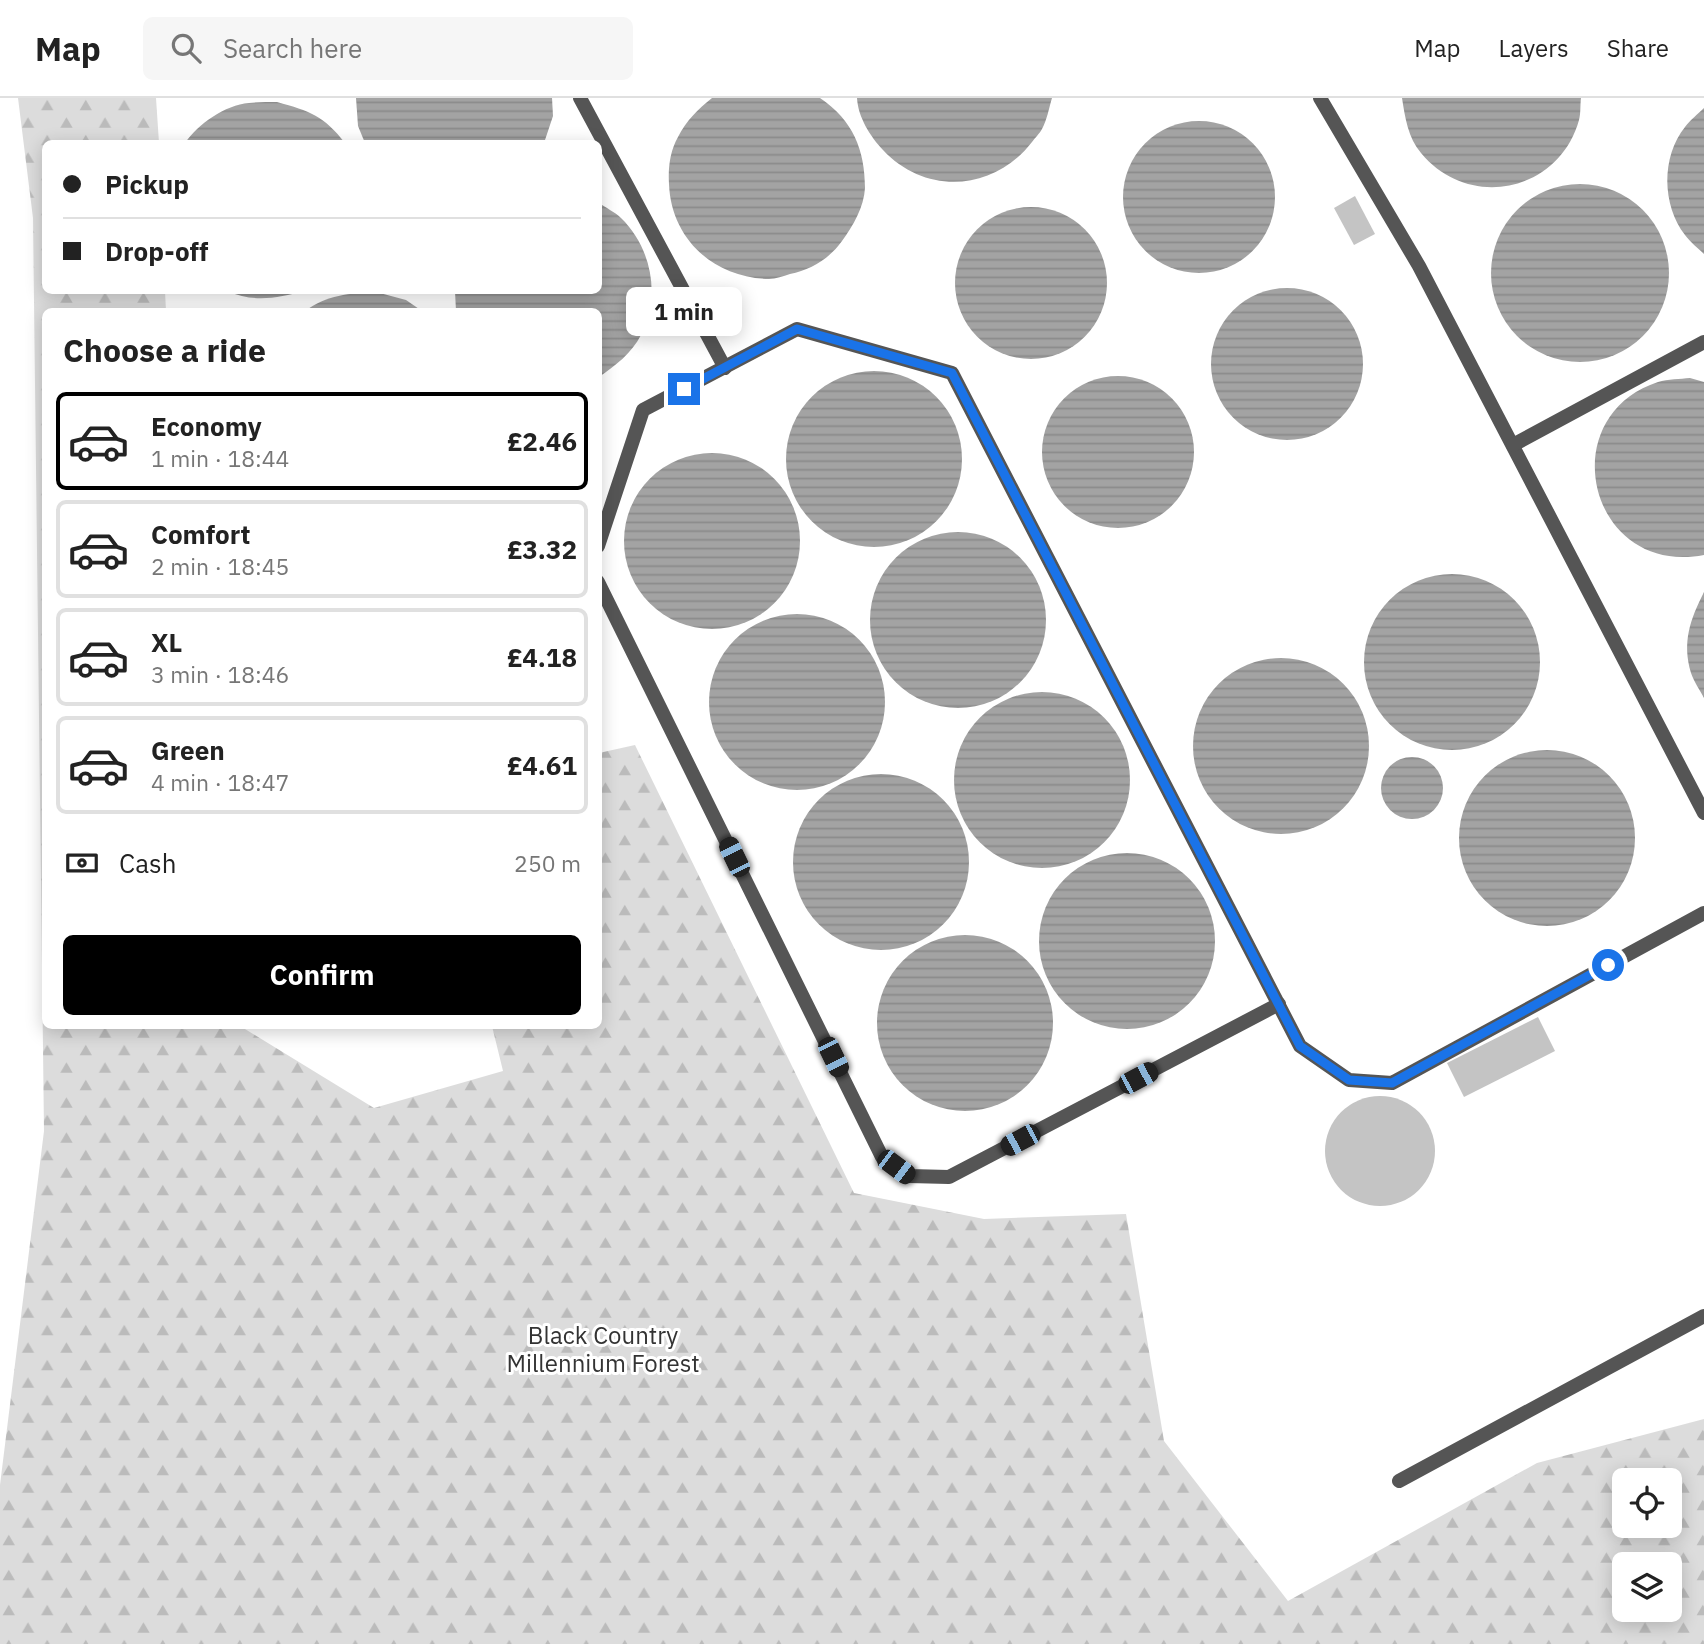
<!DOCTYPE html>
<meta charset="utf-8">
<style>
:root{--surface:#fff;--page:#f6f6f6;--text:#222;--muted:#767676;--line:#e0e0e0;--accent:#000}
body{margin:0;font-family:"IBM Plex Sans",sans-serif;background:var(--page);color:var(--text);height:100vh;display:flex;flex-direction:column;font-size:26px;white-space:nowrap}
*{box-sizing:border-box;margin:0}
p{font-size:23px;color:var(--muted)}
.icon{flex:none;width:38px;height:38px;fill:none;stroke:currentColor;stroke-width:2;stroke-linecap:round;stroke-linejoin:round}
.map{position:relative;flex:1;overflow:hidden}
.details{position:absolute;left:42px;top:210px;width:560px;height:721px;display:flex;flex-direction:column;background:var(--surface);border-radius:10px;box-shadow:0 4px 18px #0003}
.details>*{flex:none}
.hud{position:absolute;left:42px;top:42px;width:560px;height:154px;border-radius:10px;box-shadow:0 4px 18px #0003;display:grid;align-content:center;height:154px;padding:0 21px;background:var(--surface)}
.buttons{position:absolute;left:1612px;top:1370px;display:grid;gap:14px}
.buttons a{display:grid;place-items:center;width:70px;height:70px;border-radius:10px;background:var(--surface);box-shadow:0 4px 18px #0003;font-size:35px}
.end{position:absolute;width:32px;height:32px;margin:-16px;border:9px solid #1a73e8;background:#fff;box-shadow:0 0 0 4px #fff}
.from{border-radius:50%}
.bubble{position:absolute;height:49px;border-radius:10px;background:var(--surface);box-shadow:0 4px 18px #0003;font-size:23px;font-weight:700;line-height:49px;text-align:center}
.car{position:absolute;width:21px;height:42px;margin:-21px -10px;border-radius:9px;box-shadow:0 0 5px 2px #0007;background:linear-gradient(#222 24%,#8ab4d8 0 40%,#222 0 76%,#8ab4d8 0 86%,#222 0)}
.hud b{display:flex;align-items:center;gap:24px;height:66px;font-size:26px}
.hud b+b{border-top:2px solid var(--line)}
.hud i{width:18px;height:18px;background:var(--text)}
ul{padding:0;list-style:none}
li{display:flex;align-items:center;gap:21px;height:98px;margin:0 14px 10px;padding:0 7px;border:4px solid var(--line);border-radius:10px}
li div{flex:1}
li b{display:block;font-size:26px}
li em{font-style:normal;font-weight:700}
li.on{border-color:var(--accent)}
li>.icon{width:63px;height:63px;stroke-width:1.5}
h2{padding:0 21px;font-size:32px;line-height:84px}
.pay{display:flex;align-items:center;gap:18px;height:77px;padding:0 21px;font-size:26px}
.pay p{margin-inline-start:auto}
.primary-button{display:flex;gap:14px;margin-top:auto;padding:14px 21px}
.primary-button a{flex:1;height:80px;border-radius:10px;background:var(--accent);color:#fff;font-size:28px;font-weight:700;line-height:80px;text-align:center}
header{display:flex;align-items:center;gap:42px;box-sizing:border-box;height:98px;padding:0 35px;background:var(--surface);border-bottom:2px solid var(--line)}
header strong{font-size:33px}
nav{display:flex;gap:38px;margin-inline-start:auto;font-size:24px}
.search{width:490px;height:63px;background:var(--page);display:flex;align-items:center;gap:18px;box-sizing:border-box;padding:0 24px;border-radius:10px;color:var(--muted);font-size:26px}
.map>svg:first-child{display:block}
.forest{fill:url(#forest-firs);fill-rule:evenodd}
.water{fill:url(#water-rules)}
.building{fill:#c4c4c4}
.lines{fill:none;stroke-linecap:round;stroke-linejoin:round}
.service{stroke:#555;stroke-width:14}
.route{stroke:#1a73e8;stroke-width:9}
.labels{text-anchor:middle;stroke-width:6;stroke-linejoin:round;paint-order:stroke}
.park-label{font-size:24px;fill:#333;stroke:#fff}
</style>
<header>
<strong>Map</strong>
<div class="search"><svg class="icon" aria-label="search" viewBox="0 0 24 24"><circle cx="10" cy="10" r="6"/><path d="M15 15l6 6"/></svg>Search here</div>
<nav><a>Map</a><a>Layers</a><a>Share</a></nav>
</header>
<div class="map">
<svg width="1704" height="1546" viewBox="0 0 1704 1546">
<defs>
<pattern id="forest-firs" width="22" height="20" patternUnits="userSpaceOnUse" patternTransform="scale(1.75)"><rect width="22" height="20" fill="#dcdcdc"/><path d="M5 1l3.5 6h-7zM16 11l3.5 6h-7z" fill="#bbb"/></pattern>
<pattern id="water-rules" width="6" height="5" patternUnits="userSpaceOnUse" patternTransform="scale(1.75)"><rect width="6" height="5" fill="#a3a3a3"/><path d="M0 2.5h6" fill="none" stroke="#8b8b8b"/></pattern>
</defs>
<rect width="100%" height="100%" fill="#fff"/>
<path class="forest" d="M 18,0 L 156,0 L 159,45 L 46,46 L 46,192 L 165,193 L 166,213 L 46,214 L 46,928 L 240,928 L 374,1010 L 503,973 L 492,928 L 598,928 L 599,655 L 635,647 L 854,1095 L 984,1121 L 1126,1116 L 1164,1343 L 1288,1503 L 1537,1365 L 1704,1321 L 1704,1546 L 0,1546 L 0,1387 L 44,1033 L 33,120 ZM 1624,1382 L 1670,1382 L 1670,1428 L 1624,1428 ZM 1624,1466 L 1670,1466 L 1670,1512 L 1624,1512 Z"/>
<g class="water">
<polygon points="356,0 552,0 553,18 544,45 365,45 358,28"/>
<path d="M 712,0 L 820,0 C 853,22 865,52 865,90 C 864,109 853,128 842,143 C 830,160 811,172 790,176 C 783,178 776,181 769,181 C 714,180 671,141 669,86 C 668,70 670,53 678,39 C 686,23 698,11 712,0 Z"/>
<path d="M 857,0 L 1052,0 C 1049,10 1047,22 1042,31 C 1040,35 1035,40 1032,44 C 994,93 926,98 883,52 C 870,38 858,19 857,0 Z"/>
<path d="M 1402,0 L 1581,0 C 1580,7 1581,15 1579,22 C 1559,94 1469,113 1421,55 C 1408,40 1405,19 1402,0 Z"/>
<path d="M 277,4 C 310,13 324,18 345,45 L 185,45 C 198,26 225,7 249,5 C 258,4 268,4 277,4 Z"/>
<path d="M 1704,10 L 1704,156 C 1698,150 1690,144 1685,137 C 1662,107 1661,59 1685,29 C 1690,22 1698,16 1704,10 Z"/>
<circle cx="1199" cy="99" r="76"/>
<circle cx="1580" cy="175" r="89"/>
<path d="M 599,105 C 606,110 615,114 621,120 C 652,150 661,199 641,237 C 632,255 615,268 599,279 L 598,214 L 456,213 L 455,193 L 598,192 Z"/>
<circle cx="1031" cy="185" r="76"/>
<circle cx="1287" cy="266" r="76"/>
<path d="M 228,193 L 304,193 C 279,200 252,205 228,193 Z"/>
<path d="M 376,194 L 406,202 L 422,213 L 305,213 C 326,197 350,195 376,194 Z"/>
<circle cx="874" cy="361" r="88"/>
<circle cx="1118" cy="354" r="76"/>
<path d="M 1690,280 L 1704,284 L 1704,457 C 1589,479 1551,319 1658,284 C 1668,281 1680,281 1690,280 Z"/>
<circle cx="712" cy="443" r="88"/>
<circle cx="958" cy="522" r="88"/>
<circle cx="1452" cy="564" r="88"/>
<path d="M 1704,494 L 1704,600 C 1700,592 1694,584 1691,575 C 1682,544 1690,522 1704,494 Z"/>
<circle cx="797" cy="604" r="88"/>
<circle cx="1281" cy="648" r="88"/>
<circle cx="1042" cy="682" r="88"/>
<circle cx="1547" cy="740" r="88"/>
<circle cx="1412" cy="690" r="31"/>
<circle cx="881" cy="764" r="88"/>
<circle cx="1127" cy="843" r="88"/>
<circle cx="965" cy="925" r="88"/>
</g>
<g class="building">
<polygon points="1355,98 1375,136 1354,147 1334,110"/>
<polygon points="1538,919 1555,953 1464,999 1447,965"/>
<circle cx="1380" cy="1053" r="55"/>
</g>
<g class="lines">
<g class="service">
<polyline points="580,0 725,270"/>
<polyline points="1320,0 1419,168 1704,715"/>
<polyline points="1513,347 1704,244"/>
<polyline points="598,448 643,312 797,231 952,275 1300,948 1349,982 1392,985 1704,815"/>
<polyline points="598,484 882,1059 909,1078 949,1079 1279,906"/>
<polyline points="1399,1383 1704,1218"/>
</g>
</g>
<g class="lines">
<polyline class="route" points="684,291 797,231 952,275 1300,948 1349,982 1392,985 1608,867"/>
</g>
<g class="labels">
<g class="park-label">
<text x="603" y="1246">Black Country<tspan x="603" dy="28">Millennium Forest</tspan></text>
</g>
</g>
</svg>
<div class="buttons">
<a><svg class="icon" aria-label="locate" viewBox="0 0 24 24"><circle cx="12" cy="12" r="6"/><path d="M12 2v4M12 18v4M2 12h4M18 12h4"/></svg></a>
<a><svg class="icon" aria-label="layers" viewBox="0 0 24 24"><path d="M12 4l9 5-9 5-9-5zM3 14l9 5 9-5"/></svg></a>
</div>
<i class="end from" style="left:1608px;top:867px"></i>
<i class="end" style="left:684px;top:291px"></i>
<div class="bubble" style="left:626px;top:189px;width:116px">1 min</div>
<i class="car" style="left:734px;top:759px;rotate:334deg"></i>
<i class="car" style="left:833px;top:959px;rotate:154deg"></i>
<i class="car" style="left:1138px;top:980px;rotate:62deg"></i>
<i class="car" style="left:1020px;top:1042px;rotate:242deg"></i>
<i class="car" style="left:896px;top:1069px;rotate:127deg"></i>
<div class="hud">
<b><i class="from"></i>Pickup</b>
<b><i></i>Drop-off</b>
</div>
<section class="details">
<h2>Choose a ride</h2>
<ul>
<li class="on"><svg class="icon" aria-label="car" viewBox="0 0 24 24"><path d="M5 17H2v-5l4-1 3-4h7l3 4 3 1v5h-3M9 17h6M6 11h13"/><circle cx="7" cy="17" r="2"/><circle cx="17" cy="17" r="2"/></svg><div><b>Economy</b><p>1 min · 18:44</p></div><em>£2.46</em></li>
<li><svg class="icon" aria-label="car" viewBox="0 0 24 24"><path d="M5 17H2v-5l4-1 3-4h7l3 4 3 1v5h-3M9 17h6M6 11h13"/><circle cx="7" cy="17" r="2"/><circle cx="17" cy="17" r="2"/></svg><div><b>Comfort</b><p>2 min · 18:45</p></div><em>£3.32</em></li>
<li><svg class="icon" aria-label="car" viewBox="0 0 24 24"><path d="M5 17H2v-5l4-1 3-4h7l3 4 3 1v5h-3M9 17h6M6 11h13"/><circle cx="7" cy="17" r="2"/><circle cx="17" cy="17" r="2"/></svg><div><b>XL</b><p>3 min · 18:46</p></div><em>£4.18</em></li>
<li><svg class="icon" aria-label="car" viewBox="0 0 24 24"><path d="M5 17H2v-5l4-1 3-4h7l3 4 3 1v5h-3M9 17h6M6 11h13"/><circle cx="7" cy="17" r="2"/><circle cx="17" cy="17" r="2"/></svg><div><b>Green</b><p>4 min · 18:47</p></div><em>£4.61</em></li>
</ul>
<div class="pay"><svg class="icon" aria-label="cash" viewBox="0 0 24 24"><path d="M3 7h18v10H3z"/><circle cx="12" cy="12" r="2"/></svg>Cash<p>250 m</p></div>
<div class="primary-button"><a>Confirm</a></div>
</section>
</div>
